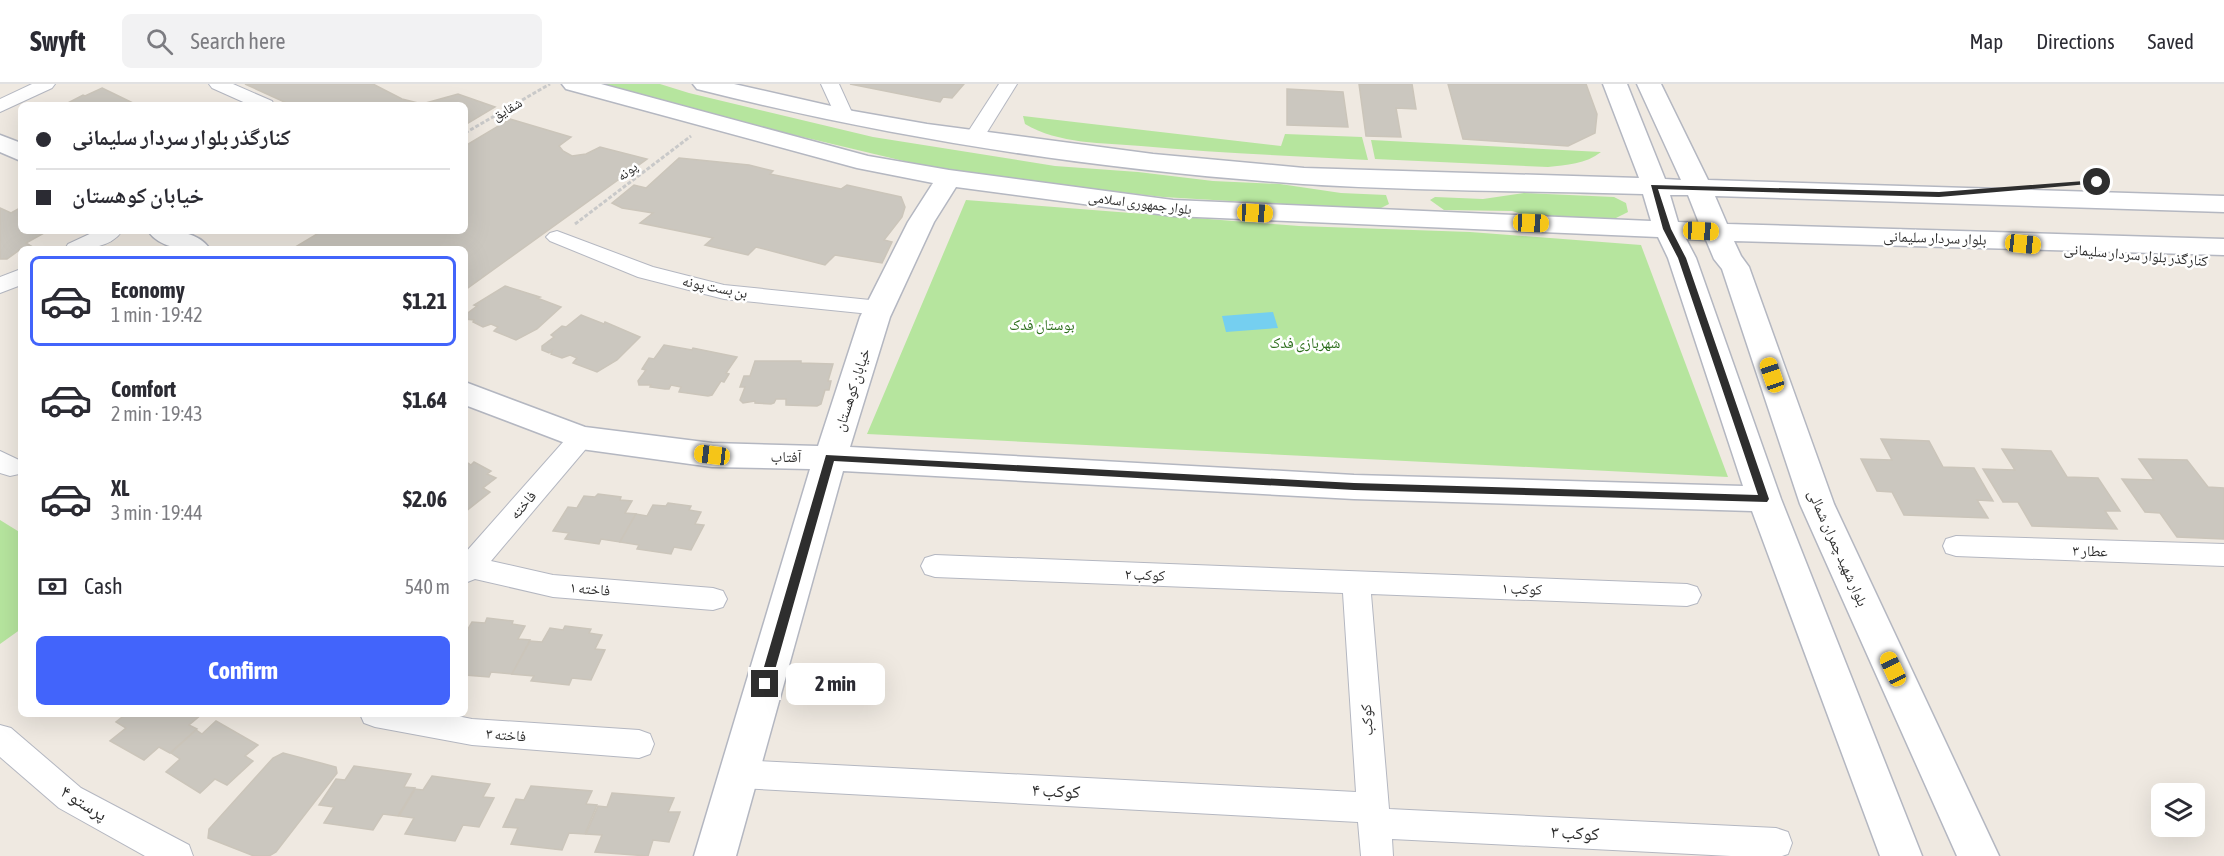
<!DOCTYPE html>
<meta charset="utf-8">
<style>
:root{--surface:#fff;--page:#f2f2f3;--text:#2b2b33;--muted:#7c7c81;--line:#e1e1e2;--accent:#4264fb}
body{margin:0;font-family:"Asap Condensed","Noto Naskh Arabic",sans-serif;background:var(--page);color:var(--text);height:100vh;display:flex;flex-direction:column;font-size:22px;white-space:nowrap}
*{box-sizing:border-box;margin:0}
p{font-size:20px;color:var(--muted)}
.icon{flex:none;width:33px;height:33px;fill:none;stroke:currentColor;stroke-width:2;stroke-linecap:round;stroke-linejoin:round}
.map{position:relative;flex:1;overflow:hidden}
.sheet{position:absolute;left:18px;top:162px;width:450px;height:471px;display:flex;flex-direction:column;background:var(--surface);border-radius:9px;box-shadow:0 6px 24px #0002}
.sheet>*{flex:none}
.top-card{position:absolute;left:18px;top:18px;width:450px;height:132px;border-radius:9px;box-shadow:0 6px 24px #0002;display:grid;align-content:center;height:132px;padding:0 18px;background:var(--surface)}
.fabs{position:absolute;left:2151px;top:699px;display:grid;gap:12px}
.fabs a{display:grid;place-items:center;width:54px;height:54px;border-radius:9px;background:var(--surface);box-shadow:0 6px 24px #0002;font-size:30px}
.end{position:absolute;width:27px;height:27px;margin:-14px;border:8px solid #2e2e2e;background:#fff;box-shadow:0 0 0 3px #fff}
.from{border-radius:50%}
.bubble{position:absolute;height:42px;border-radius:9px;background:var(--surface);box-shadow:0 6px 24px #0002;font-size:20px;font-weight:700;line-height:42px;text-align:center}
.car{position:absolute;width:18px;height:36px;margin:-18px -9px;border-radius:8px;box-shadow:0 0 4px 2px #0007;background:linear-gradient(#f5c518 24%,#345 0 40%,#f5c518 0 76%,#345 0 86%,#f5c518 0)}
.top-card b{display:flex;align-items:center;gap:21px;height:57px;font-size:22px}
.top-card b+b{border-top:2px solid var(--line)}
.top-card i{width:15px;height:15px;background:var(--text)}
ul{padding:10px 0 0;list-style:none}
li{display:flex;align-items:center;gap:18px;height:90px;margin:0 12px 9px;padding:0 6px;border:3px solid transparent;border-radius:9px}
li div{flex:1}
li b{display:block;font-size:22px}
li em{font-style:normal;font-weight:700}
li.current{border-color:var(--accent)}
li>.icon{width:54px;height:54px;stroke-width:1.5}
.pay{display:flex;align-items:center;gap:15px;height:66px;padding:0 18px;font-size:22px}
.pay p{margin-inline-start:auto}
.action{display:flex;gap:12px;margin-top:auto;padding:12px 18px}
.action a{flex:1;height:69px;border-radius:9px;background:var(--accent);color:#fff;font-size:24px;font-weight:700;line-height:69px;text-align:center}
header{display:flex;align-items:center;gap:36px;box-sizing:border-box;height:84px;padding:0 30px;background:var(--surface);border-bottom:2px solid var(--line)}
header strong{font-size:28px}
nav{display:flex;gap:33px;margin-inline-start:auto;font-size:21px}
.search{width:420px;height:54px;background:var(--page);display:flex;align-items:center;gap:15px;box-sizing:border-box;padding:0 21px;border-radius:9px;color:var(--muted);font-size:22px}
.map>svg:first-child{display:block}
.green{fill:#b6e59e}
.water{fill:#75cff0}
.building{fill:#cbc7bf;stroke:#cbc5ba;stroke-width:1.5}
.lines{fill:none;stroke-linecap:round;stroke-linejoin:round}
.street-casing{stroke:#b4b7c1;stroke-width:2}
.secondary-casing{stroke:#b4b7c1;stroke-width:3}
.path{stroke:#c9c9c9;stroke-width:3;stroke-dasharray:4 2;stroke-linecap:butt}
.street{fill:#fff;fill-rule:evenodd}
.secondary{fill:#fff;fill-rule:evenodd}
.route{fill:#2e2e2e}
.labels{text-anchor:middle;stroke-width:5;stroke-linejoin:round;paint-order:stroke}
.far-street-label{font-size:14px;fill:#2e2e2e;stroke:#fff}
.street-label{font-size:15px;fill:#2e2e2e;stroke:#fff}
.park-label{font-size:15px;fill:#2c6e1b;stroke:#fff}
.near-street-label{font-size:18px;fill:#2e2e2e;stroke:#fff}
</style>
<header>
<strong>Swyft</strong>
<div class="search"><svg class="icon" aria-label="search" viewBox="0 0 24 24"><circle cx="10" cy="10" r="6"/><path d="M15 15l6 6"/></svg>Search here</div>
<nav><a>Map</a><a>Directions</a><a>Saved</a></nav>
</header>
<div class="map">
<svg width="2224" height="772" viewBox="0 0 2224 772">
<rect width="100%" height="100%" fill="#efe9e1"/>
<g class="green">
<polygon points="595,0 660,0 689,9 873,53 1055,82 1138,88 1213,97 1280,100 1341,109 1386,111 1389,120 1379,125 1349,124 1163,113 954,89 707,30"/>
<path d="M 1023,32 L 1281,62 L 1285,50 L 1362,53 L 1368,76 C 1292,72 1217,69 1141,62 C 1104,59 1058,60 1025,40 Z"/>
<path d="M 1371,56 L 1601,68 C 1586,80 1566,81 1548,83 L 1375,75 Z"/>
<polygon points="1524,109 1614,113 1626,119 1628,128 1616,134 1532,133 1512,127 1444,126 1430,116 1435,113 1483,115"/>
<polygon points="966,116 1299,142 1470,148 1641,161 1728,393 867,350"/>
<polygon points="0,436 21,449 21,545 0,560"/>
</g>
<polygon class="water" points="1273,228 1278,244 1226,248 1222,232"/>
<g class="building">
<polygon points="245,0 373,0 402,15 422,20 458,10 495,23 465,41 465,21 291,21"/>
<polygon points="850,0 964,0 952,14 943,13 940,18"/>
<polygon points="1359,0 1412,0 1416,25 1396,24 1401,53 1366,52"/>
<polygon points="1448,0 1586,0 1597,30 1595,49 1568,62 1463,55"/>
<polygon points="102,4 137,21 64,21 83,11 85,12"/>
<polygon points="1287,5 1343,8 1348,43 1287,41"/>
<polygon points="510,35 571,53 559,62 563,67 572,72 586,70 600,63 647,75 465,206 465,165 292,165 322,147 465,147 465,62"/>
<polygon points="679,74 749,81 773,87 770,90 841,105 847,101 901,113 905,123 902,133 884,156 892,158 882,179 835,171 825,181 756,163 748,171 705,161 713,154 640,139 653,129 622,124 612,119 634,101 646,104"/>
<polygon points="0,124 11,129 18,125 21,126 21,133 18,135 21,137 21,147 46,148 26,159 31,162 21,165 7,175 0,175"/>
<polygon points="505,202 540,213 537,214 561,223 537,245 516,256 494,247 498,243 491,240 483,243 473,238 474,236 465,235 465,231 477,222 474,221"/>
<polygon points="581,231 604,240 605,238 640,253 617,276 597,288 573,279 577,274 570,271 562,274 551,270 552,267 549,269 542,266 542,262 554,253 551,251 562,242 566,243"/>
<polygon points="664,261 692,266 693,264 737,273 726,289 729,290 724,298 721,297 712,311 708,312 679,308 681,303 671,301 669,305 665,305 650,303 651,301 639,301 638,297 646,286 642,285 649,274 654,275"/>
<polygon points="755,277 801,277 801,279 833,280 828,297 831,297 829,306 825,306 821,320 817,322 786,321 786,315 776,315 774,319 771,320 755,319 755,317 743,319 740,316 745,303 740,303 744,292 750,292"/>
<polygon points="1881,355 1929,357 1943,383 1974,384 1993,417 1977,416 1988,434 1904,431 1892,408 1877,407 1861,375 1892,376"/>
<polygon points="2002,365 2051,367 2067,393 2098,394 2120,427 2105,427 2117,445 2032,442 2018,418 2003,418 1983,385 2015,386"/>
<polygon points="2139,375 2187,376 2208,403 2224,404 2224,455 2177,453 2160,429 2145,428 2122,395 2154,396"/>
<polygon points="465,377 471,381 474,378 491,387 487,390 496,394 483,404 490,408 465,428"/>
<polygon points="598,410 621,413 620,416 632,417 625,429 636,430 620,458 601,455 599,460 565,455 569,449 553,447 568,423 577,424 584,412 595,413"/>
<polygon points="668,419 691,422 689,426 701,428 695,440 704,441 691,466 674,463 671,470 637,465 639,461 620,458 636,430 647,432 653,421 666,422"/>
<polygon points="487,534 513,537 512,540 525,542 518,555 530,556 512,590 491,588 489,593 465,591 465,550 472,538 485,539"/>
<polygon points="565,542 591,545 589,549 602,551 595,565 605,566 591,596 572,594 569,601 531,597 534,592 512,590 530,557 542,558 550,544 563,546"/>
<polygon points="126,630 202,630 189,641 197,645 170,669 159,663 144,676 110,657 126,644 116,638"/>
<polygon points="216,637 258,661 245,672 253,677 227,701 215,695 200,709 166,688 180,675 171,669 196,646 202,650"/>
<polygon points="283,669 336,683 337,689 276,768 269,772 254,772 208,754 209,745 273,674"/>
<polygon points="354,682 411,690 404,703 415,704 398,732 383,730 373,746 324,739 334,723 319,721 336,695 345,696"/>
<polygon points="432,692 490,700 483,713 494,714 479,743 463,741 455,757 405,750 414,734 399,732 415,705 423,706"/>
<polygon points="531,702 592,707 586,720 597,721 585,750 569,749 562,766 511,760 518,744 503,743 516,715 524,716"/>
<polygon points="612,709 674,714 668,728 680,728 669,758 653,756 648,772 595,768 602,751 586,750 598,722 607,723"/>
</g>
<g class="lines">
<g class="street-casing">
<g id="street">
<polygon points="32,0 55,0 52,4 0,28 0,15"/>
<polygon points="209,0 233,0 272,17 274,21 250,21 212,4"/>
<polygon points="821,0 839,0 854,33 852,37 838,37"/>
<polygon points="999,0 1017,0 981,58 967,58 964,54"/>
<path d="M 96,147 L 122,147 C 110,165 84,165 65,165 L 68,160 Z"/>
<polygon points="557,147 653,183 724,201 880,217 888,219 891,224 888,229 880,231 724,215 638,193 550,157 546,153 550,149"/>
<polygon points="21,185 21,201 0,209 0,193"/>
<polygon points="581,345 590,348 593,354 590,360 491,477 553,491 713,504 723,507 727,515 723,523 713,526 553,513 475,495 465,499 465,469 572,348"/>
<polygon points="0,367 19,376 21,386 19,390 10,392 0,389"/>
<polygon points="1956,452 2224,460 2224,482 1956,472 1946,469 1943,462 1946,455"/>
<polygon points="935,471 1687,500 1697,503 1701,511 1697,519 1687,522 1371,510 1389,725 1776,744 1788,748 1792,759 1788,770 1782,772 1731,772 1392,755 1393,772 1361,772 1358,738 739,704 728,700 723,690 728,680 739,676 1356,708 1343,509 935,493 925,490 921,482 925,474"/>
<polygon points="360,630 447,630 472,635 639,646 650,650 654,660 650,670 639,674 472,661 375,643 364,639"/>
<polygon points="0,641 11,644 81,704 189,761 193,772 145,772 59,724 0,673"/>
</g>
</g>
<g class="secondary-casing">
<g id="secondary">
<path d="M 562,0 L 601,0 L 868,72 L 949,86 L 1173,116 L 1651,137 L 1643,110 C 1530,107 1415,107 1303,100 C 1098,86 895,55 697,5 L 693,0 L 734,0 L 853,27 L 927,40 L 1153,70 L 1304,84 L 1639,94 L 1603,0 L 1627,0 L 1665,95 L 1681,96 L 1637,0 L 1661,0 L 1708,96 L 2224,112 L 2224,128 L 1715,112 L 1727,140 L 2224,155 L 2224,171 L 1734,157 L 1741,172 L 1749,183 L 1834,420 L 1999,772 L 1957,772 L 1800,420 L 1722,185 L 1714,175 L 1706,156 L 1686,155 L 1696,174 L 1781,415 L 1922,772 L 1880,772 L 1752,427 L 1354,415 L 843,387 L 736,772 L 694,772 L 810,385 L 712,383 L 581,365 L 465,321 L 465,298 L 585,343 L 712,359 L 818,362 L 860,233 L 908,138 L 933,99 L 857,84 L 566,5 ZM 956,103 L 1173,132 L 1658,153 L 1668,174 L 1743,402 L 1354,391 L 850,363 L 890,233 L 934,138 ZM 1670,111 L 1688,111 L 1699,139 L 1678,138 Z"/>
<polygon points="0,51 21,59 21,77 0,68"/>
<path d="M 148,147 C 170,147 196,145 210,165 C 188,165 162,167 148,147 Z"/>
</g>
</g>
<g class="path">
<polyline points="465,49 550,0"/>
<polyline points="575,140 691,52"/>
</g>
<use href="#street" class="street"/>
<use href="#secondary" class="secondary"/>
</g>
<polygon class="route" points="2097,96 2101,98 2100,99 1939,113 1658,105 1671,145 1686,174 1769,415 1767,418 1354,406 834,377 771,600 765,605 759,600 826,371 1354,399 1758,411 1678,174 1663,145 1651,101 1939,108"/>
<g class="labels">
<g class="far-street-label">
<text transform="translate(507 25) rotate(-30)" y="5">شقایق</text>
<text transform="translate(627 87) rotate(-37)" y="5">پونه</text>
<text transform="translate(1140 119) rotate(7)" y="5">بلوار جمهوری اسلامی</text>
</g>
<g class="street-label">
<text transform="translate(1935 154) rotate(2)" y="5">بلوار سردار سلیمانی</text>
<text transform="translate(2136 171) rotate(5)" y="5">کنارگذر بلوار سردار سلیمانی</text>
<text transform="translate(715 203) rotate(11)" y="5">بن بست پونه</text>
<text transform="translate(852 306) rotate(-72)" y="5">خیابان کوهستان</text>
<text transform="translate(786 373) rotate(1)" y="5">آفتاب</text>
<text transform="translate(523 421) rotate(-49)" y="5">فاخته</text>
<text transform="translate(1838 464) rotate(66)" y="5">بلوار شهید چمران شمالی</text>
<text transform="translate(2090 467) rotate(2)" y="5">عطار ۳</text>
<text transform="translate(1145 491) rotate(2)" y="5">کوکب ۲</text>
<text transform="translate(590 505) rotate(5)" y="5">فاخته ۱</text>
<text transform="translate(1522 505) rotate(2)" y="5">کوکب ۱</text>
<text transform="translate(1367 636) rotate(-94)" y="5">کوکب</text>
<text transform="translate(506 651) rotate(4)" y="5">فاخته ۳</text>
</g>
<g class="park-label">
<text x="1042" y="246">بوستان فدک</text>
<text x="1305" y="264">شهربازی فدک</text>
</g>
<g class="near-street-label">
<text transform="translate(1056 707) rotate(3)" y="6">کوکب ۴</text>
<text transform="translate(84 719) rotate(32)" y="6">پرستو ۴</text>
<text transform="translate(1575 749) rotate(3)" y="6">کوکب ۳</text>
</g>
</g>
</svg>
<div class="fabs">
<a><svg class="icon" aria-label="layers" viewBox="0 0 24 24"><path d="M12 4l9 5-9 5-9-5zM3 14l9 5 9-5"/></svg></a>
</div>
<i class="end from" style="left:2097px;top:98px"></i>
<i class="end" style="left:765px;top:600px"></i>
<div class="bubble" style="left:786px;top:579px;width:99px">2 min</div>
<i class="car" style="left:1255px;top:129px;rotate:93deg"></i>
<i class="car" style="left:1531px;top:139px;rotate:92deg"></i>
<i class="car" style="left:1701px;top:147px;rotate:93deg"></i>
<i class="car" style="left:2023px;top:160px;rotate:96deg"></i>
<i class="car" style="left:1772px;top:291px;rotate:341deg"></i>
<i class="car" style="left:712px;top:371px;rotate:277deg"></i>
<i class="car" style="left:1893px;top:585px;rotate:335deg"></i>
<div class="top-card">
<b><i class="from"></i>کنارگذر بلوار سردار سلیمانی</b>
<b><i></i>خیابان کوهستان</b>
</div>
<section class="sheet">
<ul>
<li class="current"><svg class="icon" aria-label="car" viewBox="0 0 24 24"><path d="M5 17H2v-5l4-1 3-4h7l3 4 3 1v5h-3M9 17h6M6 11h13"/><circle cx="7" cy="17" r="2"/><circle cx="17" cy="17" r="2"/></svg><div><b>Economy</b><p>1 min · 19:42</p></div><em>$1.21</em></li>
<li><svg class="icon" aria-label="car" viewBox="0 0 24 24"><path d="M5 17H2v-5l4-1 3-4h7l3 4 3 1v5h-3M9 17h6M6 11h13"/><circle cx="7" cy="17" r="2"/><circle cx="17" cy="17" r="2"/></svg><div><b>Comfort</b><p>2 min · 19:43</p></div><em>$1.64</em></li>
<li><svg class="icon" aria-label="car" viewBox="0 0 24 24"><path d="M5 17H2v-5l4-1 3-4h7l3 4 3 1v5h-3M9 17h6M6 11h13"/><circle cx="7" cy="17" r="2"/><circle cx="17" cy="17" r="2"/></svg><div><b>XL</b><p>3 min · 19:44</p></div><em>$2.06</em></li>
</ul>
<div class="pay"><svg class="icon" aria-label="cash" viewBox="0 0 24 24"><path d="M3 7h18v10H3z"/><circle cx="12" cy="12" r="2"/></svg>Cash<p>540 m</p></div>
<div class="action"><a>Confirm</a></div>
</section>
</div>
